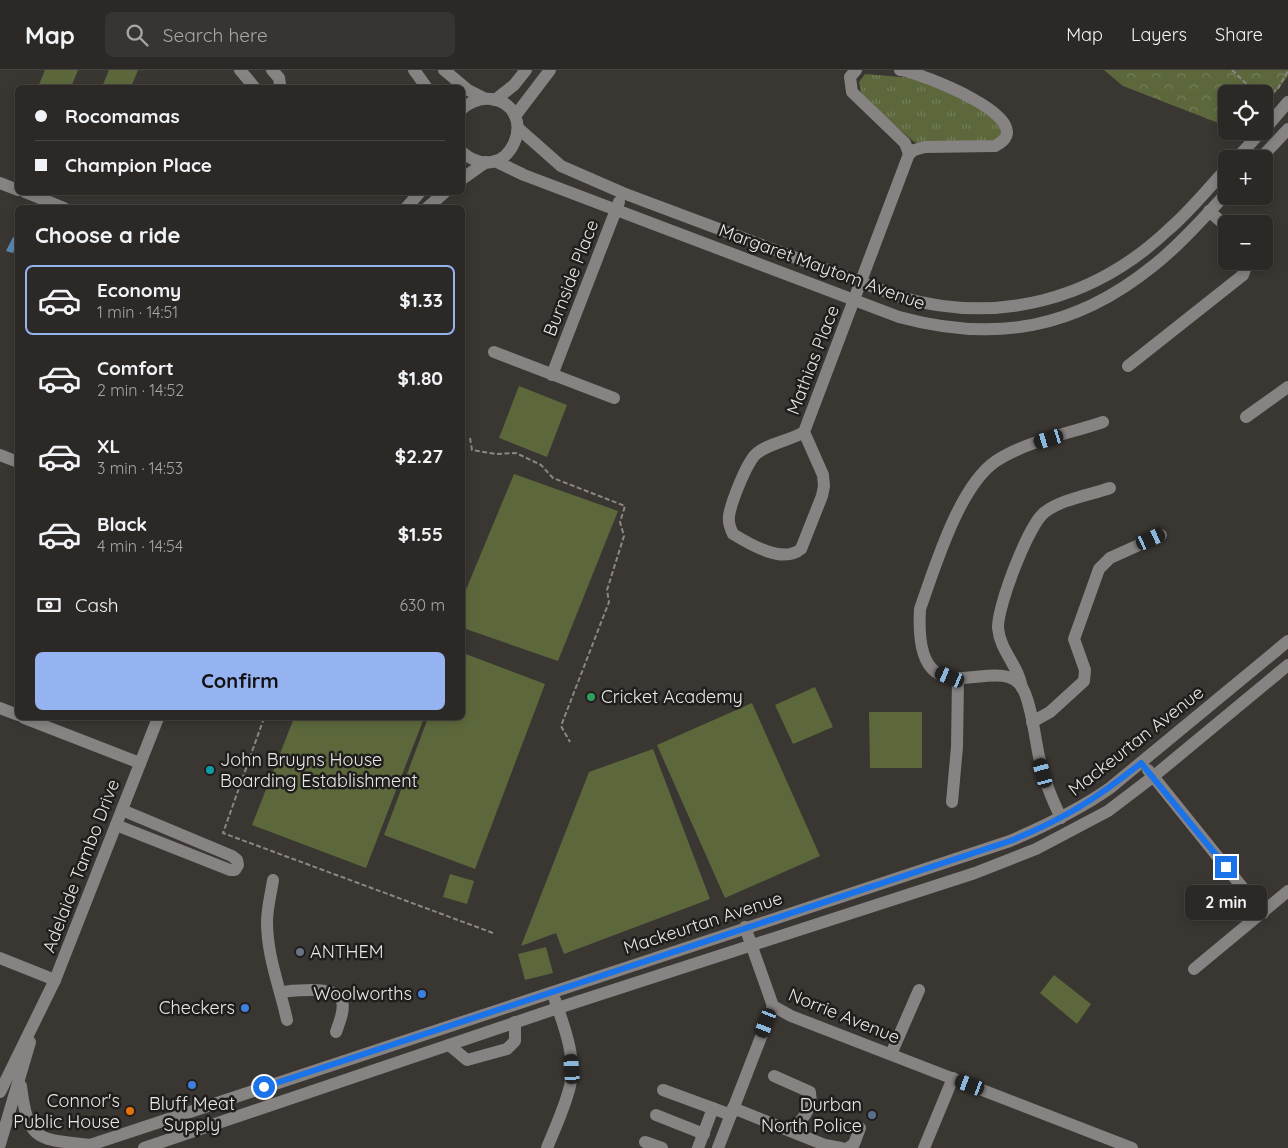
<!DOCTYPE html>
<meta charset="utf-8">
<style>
:root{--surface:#2c2826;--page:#383432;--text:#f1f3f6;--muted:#a6a6a7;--line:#484443;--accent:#95b2f1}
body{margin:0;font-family:Quicksand,sans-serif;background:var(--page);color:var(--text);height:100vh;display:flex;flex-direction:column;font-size:19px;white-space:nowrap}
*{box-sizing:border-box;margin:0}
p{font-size:16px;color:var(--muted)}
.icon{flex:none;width:28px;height:28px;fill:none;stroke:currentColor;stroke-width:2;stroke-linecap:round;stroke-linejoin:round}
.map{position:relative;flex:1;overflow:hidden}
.details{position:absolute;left:15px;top:135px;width:450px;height:515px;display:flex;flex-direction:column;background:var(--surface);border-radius:8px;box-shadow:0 2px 8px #0003,0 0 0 1px var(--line)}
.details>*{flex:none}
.top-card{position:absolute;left:15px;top:15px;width:450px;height:110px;border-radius:8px;box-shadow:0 2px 8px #0003,0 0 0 1px var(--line);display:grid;align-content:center;height:110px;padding:0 20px;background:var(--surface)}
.controls{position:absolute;left:1218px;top:15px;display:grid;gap:10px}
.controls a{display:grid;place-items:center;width:55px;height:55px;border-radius:8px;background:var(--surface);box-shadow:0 2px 8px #0003,0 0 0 1px var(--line);font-size:25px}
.end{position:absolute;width:22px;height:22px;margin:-11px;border:6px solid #1a73e8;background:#fff;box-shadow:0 0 0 2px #fff}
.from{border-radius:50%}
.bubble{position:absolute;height:35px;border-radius:8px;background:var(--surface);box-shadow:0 2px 8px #0003,0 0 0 1px var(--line);font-size:16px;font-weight:700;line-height:35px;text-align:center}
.car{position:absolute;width:15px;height:30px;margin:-15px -8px;border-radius:6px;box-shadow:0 0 4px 1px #0007;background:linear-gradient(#222 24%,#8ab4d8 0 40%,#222 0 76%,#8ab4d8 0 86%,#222 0)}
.top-card b{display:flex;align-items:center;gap:18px;height:48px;font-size:19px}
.top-card b+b{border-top:1px solid var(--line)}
.top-card i{width:12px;height:12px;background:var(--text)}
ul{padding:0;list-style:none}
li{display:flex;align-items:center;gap:15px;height:70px;margin:0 10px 8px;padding:0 10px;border:2px solid transparent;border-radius:8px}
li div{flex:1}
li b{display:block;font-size:19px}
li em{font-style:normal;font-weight:700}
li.current{border-color:var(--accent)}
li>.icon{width:45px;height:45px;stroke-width:1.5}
h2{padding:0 20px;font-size:22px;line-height:60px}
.pay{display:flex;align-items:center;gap:12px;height:55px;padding:0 20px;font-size:19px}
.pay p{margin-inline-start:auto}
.action{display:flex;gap:10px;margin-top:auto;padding:10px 20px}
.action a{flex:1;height:58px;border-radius:8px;background:var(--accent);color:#111;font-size:20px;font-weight:700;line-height:58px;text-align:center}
header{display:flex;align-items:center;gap:30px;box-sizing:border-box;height:70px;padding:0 25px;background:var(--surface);border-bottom:1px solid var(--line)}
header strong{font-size:24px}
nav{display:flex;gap:28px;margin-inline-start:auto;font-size:18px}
.search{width:350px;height:45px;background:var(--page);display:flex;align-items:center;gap:12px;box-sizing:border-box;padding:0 18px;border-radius:8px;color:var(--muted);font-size:19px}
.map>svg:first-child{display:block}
.grass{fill:url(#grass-tufts)}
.forest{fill:url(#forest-crowns)}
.garden{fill:#5c683c}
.water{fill:#5a89b0}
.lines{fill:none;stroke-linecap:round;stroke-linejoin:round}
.path{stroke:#8b8784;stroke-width:2;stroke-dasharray:5 2.5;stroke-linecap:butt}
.minor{stroke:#878383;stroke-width:12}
.route{stroke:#1a73e8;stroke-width:6}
.leisure-dot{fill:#2e9e5b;stroke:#201e1c;stroke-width:2}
.culture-dot{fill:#0f9aa8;stroke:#201e1c;stroke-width:2}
.worship-dot{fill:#6b7280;stroke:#201e1c;stroke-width:2}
.shop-dot{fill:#3f7fe0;stroke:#201e1c;stroke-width:2}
.food-dot{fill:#e8710a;stroke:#201e1c;stroke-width:2}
.service-dot{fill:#5c6f8a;stroke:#201e1c;stroke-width:2}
.labels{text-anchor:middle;stroke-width:5;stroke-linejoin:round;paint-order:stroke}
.street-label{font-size:18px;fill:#eae7e4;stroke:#201e1c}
.poi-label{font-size:18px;fill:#eae7e4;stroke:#201e1c;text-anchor:end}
</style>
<header>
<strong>Map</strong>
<div class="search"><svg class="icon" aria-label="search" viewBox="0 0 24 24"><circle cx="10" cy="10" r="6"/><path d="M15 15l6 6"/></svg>Search here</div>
<nav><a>Map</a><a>Layers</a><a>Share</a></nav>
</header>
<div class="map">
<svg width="1288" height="1078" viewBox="0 0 1288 1078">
<defs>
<pattern id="grass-tufts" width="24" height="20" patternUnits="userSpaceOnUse" patternTransform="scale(1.25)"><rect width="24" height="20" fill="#5c683c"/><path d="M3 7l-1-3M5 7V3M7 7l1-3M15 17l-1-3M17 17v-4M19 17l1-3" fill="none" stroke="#747e58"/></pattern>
<pattern id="forest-crowns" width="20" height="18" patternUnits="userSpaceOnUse" patternTransform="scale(1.25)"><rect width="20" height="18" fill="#5c683c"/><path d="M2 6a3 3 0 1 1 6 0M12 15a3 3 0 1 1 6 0" fill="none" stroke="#747e58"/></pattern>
</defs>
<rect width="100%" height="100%" fill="#3a3632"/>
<polygon class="grass" points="865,4 925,9 1002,51 1004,69 927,78 913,71 862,26 859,12"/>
<polygon class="forest" points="1104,0 1288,0 1288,6 1264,38 1264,24 1226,24 1226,56 1123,16"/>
<g class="garden">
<polygon points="45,0 78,0 71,17 38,17"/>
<polygon points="109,0 138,0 131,17 102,17"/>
<polygon points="519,316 567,335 547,387 499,368"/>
<polygon points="514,404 618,441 558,591 463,558 463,527"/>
<polygon points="463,583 545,614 475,799 384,765 428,648 462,648"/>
<polygon points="815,617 833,657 793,674 775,635"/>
<polygon points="752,633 820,786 725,828 657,675"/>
<polygon points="869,642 922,642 922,698 870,698"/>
<polygon points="294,648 424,648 366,798 252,755"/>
<polygon points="653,679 710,829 564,884 556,863 521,876 589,702"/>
<polygon points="450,804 474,811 467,834 443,827"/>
<polygon points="546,877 553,903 525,910 518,884"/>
<polygon points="1054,905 1091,934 1077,954 1040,923"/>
</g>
<polygon class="water" points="13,167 17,168 17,174 13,183 6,181"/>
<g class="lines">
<g class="path">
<polyline points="1232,0 1257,24"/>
<polyline points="1264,24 1277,20 1288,1"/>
<polyline points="470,368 472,380 496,384 516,383 541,395 553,408 625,436 620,452 624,466 607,520 609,532 561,656 570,672"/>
<polyline points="264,648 223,763 493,863"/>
</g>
<g class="minor">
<polyline points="240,0 255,18"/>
<polyline points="272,0 279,8 280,14 278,18"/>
<polyline points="414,0 427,18"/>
<polyline points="444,0 468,20 484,28"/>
<polyline points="856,0 850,7 852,22 905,73 909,84"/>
<polyline points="495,30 514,15 526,0"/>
<path d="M 462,39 C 471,31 480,28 491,29 C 543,36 510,122 462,82"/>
<polyline points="515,46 550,0"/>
<path d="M 518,58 L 561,96 L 623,123 L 900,227 C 998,255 1094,230 1168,160 C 1189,142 1207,120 1226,99"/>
<polyline points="1264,60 1288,32"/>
<polyline points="1236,89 1262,61"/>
<polyline points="1260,89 1288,59"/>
<path d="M 495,91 L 524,105 L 899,247 C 995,273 1075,259 1153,196 C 1180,175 1203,148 1226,124"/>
<polyline points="462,109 486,92"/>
<polyline points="0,113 18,120"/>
<polyline points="25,122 64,138"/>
<polyline points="406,138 420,122"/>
<polyline points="427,138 445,122"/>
<polyline points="1209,141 1226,156"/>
<polyline points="494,282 614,328"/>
<polyline points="1128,296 1243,205 1248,191"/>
<polyline points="552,305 619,132"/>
<polyline points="1246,347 1288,317"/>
<path d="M 804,362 L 823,405 L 824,416 L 822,426 L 801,479 C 783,494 751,475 733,464 C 730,458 728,453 729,446 C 731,432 746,395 755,385 C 767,373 790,371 804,362 L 909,84 L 914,80 L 925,77 L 995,76 C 1046,51 919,2 900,0"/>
<polyline points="0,385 18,392"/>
<path d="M 1022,618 C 1019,596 1000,581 998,558 C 997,537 1029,453 1045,442 C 1062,429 1090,425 1110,418"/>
<polyline points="0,638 18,645"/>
<polyline points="24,648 140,693"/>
<polyline points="1032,652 1050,642 1084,611 1085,600 1074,569 1099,499 1110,488 1161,465"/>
<polyline points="1148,700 1263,843"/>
<polyline points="952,732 957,677 958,609"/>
<path d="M 1061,748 C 1052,729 1044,711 1040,691 C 1035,671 1032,634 1022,617 C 996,579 913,657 920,539 C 935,497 959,416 996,391 C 1027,371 1068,364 1103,352"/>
<polyline points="116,755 230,800 235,800 238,795 237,790 232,786 122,740"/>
<path d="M 273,810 C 271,824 267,838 267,852 C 267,886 280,918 287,950"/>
<polyline points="745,857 773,936 791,946 1132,1078"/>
<polyline points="0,888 55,910"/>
<polyline points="1194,899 1288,821"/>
<path d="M 281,922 C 293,921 337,915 342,931 C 345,940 339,953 336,962"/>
<polyline points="449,975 467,990 507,979 515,971 515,952"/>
<polyline points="891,984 919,920"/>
<path d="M 774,1006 L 810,1022 C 813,1038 802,1054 787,1059"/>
<path d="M 21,1016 C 28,1073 38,1069 91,1075"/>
<polyline points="663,1020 731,1045"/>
<polyline points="0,1022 55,910 158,648"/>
<polyline points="733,1038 825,1075 841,1078"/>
<polyline points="656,1045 704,1064"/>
<polyline points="645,1072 662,1078"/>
<polyline points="0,1074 30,972"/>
<path d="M 81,1078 L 1010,771 C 1045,756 1079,740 1110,718 L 1288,571"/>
<polyline points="144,1078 558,938 975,803 1036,779 1108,741 1154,706 1288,595"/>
<path d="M 547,1078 C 555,1058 565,1037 570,1016 C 577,989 564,956 555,930"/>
<polyline points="698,1078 713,1038"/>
<polyline points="718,1078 773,936"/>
<polyline points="848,1078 854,1074 860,1058"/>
<polyline points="924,1078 953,1008"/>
</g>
</g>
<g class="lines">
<path class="route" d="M 264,1017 L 1010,771 C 1062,750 1098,728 1141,693 L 1226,797"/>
</g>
<circle class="leisure-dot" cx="591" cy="627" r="5"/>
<circle class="culture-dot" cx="210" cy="700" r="5"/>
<circle class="worship-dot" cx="300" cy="882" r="5"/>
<g class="shop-dot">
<circle cx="422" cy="924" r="5"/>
<circle cx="245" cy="938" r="5"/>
<circle cx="192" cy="1015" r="5"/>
</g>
<circle class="food-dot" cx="130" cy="1041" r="5"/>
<circle class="service-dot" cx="872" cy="1045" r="5"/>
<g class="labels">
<g class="street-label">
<text transform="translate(822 197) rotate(20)" y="6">Margaret Maytom Avenue</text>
<text transform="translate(571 208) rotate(-69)" y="6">Burnside Place</text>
<text transform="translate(813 290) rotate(-69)" y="6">Mathias Place</text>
<text transform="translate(1136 671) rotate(-38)" y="6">Mackeurtan Avenue</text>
<text transform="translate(81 796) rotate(-69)" y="6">Adelaide Tambo Drive</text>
<text transform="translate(703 853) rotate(-18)" y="6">Mackeurtan Avenue</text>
<text transform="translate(844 946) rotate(22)" y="6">Norrie Avenue</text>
</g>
<g class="poi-label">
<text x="601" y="633" text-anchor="start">Cricket Academy</text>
<text x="220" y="696" text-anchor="start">John Bruyns House<tspan x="220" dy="21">Boarding Establishment</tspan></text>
<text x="310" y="888" text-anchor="start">ANTHEM</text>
<text x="412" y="930">Woolworths</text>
<text x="235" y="944">Checkers</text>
<text x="120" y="1037">Connor's<tspan x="120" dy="21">Public House</tspan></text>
<text x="192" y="1040" text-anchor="middle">Bluff Meat<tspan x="192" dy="21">Supply</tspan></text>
<text x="862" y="1041">Durban<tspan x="862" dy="21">North Police</tspan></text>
</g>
</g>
</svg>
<div class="controls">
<a><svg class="icon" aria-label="locate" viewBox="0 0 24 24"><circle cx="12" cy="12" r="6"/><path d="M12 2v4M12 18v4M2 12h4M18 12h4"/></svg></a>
<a>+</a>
<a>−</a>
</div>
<i class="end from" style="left:264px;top:1017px"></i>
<i class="end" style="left:1226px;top:797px"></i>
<div class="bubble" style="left:1185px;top:815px;width:82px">2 min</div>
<i class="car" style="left:1049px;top:369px;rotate:253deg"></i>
<i class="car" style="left:1151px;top:469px;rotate:65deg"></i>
<i class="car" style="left:950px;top:607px;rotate:292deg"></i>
<i class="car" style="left:1043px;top:703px;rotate:345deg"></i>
<i class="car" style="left:766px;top:953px;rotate:201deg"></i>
<i class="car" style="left:572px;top:999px;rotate:356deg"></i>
<i class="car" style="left:970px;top:1015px;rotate:291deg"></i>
<div class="top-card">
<b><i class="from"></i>Rocomamas</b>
<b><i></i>Champion Place</b>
</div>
<section class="details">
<h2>Choose a ride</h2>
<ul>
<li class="current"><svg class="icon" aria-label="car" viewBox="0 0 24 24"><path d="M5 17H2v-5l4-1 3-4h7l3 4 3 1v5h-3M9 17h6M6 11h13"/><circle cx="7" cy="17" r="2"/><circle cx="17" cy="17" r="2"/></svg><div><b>Economy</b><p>1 min · 14:51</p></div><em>$1.33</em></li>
<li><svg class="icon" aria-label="car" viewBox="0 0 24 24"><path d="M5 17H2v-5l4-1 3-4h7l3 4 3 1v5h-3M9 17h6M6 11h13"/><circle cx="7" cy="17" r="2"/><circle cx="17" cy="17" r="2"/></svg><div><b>Comfort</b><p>2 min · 14:52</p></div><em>$1.80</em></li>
<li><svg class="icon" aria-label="car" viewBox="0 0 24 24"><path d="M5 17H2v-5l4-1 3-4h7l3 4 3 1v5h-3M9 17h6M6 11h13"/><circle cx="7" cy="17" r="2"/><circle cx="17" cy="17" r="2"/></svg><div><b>XL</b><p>3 min · 14:53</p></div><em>$2.27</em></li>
<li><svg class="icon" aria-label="car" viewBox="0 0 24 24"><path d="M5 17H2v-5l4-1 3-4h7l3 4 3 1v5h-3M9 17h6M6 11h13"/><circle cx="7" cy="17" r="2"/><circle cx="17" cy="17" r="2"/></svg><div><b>Black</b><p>4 min · 14:54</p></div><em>$1.55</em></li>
</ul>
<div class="pay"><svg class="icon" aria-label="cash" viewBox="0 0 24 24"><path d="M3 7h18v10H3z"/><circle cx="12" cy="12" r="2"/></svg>Cash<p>630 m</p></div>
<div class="action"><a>Confirm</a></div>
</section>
</div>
